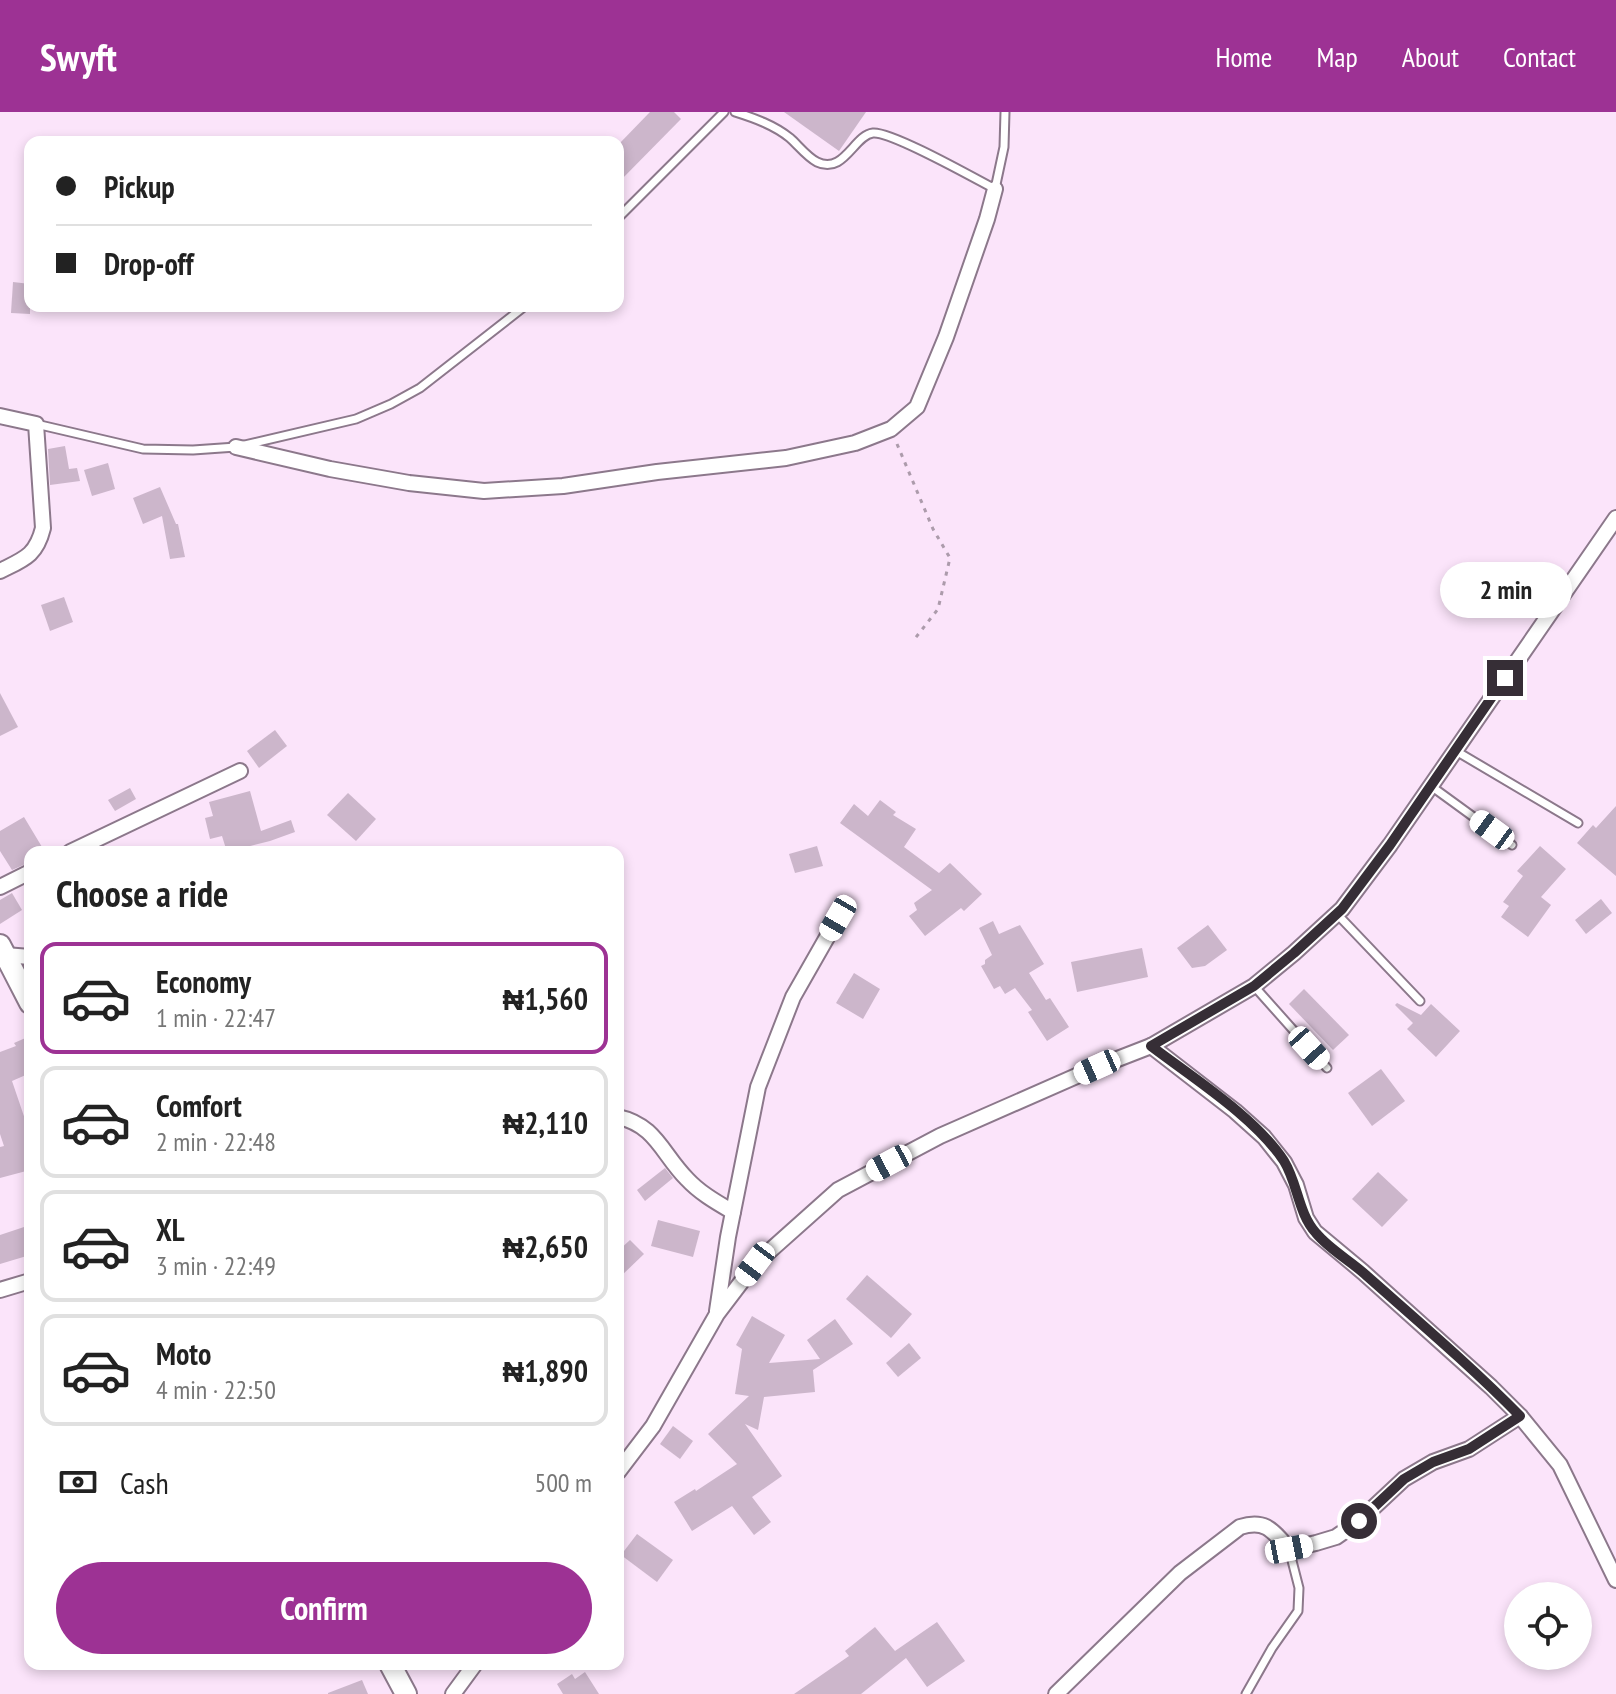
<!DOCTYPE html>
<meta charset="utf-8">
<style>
:root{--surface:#fff;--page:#f6f6f6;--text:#222;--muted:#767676;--line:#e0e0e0;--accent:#9d3294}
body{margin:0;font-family:"PT Sans Narrow",sans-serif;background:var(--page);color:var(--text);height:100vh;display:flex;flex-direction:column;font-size:30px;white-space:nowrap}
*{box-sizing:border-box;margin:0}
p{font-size:26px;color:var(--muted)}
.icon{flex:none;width:44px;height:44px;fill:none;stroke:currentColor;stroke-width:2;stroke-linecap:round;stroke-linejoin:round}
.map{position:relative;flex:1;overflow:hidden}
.drawer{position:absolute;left:24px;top:734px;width:600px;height:824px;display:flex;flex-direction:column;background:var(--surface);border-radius:16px;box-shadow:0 4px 12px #0003}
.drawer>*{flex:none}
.top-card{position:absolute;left:24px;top:24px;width:600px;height:176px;border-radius:16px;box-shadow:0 4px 12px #0003;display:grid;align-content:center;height:176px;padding:0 32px;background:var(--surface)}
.controls{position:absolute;left:1504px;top:1470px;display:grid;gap:16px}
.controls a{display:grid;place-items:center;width:88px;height:88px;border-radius:50%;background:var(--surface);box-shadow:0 4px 12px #0003;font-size:40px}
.end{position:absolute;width:36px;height:36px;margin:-18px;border:10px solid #362e36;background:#fff;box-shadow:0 0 0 4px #fff}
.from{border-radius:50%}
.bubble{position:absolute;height:56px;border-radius:28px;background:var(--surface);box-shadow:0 4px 12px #0003;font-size:26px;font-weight:700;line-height:56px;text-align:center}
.car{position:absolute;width:24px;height:48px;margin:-24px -12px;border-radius:10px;box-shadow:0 0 6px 2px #0007;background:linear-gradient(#fff 24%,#345 0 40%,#fff 0 76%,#345 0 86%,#fff 0)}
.top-card b{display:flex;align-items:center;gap:28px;height:76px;font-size:30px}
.top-card b+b{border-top:2px solid var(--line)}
.top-card i{width:20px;height:20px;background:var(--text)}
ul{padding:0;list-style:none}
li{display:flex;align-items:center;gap:24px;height:112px;margin:0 16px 12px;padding:0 16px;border:4px solid var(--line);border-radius:16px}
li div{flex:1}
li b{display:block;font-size:30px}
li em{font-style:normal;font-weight:700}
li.active{border-color:var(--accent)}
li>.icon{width:72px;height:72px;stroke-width:1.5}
h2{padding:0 32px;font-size:36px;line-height:96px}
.pay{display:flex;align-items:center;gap:20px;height:88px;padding:0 32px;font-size:30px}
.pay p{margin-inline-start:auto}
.cta{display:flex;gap:16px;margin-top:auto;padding:16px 32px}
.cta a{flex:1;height:92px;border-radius:48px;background:var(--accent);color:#fff;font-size:32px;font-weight:700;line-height:92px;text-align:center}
header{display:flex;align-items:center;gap:48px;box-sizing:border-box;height:112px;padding:0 40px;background:var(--accent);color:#fff}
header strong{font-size:38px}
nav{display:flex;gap:44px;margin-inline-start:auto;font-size:28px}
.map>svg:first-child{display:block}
.building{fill:#ccb6cb}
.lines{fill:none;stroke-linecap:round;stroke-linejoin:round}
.lane-casing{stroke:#8c788b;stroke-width:11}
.street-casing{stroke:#8c788b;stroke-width:18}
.secondary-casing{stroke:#8c788b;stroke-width:24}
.path{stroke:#ac9bab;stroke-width:3;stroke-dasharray:4 6;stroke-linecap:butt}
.lane{stroke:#fff;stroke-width:7}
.street{stroke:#fff;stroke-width:14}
.secondary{stroke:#fff;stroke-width:20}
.route{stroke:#362e36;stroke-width:10}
</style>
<header>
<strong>Swyft</strong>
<nav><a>Home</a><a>Map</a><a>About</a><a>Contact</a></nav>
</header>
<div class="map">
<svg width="1616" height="1582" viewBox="0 0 1616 1582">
<rect width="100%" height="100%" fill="#fbe4fa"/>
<g class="building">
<polygon points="650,0 674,0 681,7 618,71 618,33"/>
<polygon points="784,0 866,0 839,39"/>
<polygon points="13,170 30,172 30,202 11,201"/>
<polygon points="65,334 69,357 77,356 80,369 50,373 48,337"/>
<polygon points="108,351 115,377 92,384 84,358"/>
<polygon points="160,375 176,412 178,412 185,445 170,447 162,404 143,412 133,386"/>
<polygon points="64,485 73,510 50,519 41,493"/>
<polygon points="0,581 18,615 0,624"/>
<polygon points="275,618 287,634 259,656 247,639"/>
<polygon points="130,676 136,687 115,699 108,688"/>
<polygon points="250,679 261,719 291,708 295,720 270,729 227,740 222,724 210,727 205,706 213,704 209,690"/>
<polygon points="348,681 376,707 356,729 327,703"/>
<polygon points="880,688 896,700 893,703 916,717 904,735 939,761 950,751 982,782 964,799 961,796 925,824 909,804 917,798 914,791 932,778 840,711 854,692 868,704"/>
<polygon points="1616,694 1616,764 1577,731 1593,713 1596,716"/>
<polygon points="24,705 45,740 30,740 30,750 12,758 0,739 0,719"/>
<polygon points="817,734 823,754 795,761 789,742"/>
<polygon points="1540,734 1566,757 1541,785 1551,793 1528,825 1501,805 1509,794 1503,790 1523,764 1517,759"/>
<polygon points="12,781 22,798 0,812 0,788"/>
<polygon points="1601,787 1612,801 1586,822 1575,808"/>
<polygon points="993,809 999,822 1020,813 1044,852 1029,861 1046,888 1050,886 1069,915 1047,929 1028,900 1032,898 1015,876 1005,882 1000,874 994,877 981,854 985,852 985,848 992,843 979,816"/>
<polygon points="1208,813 1227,838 1205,854 1192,856 1177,836"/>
<polygon points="1142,836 1148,865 1077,880 1071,850"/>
<polygon points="854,861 880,877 863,907 836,891"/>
<polygon points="1304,877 1349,923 1333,938 1289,892"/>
<polygon points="1397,891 1421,903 1431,892 1460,919 1436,945 1407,917 1413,911 1395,893"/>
<polygon points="30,924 30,966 28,962 12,969 28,1016 25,1017 30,1036 30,1058 0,1066 0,1035 4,1034 0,1022 0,940 16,934 14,931"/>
<polygon points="1381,957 1405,989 1372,1014 1348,981"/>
<polygon points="665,1056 673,1066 645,1089 637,1078"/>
<polygon points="1378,1060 1408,1088 1382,1115 1352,1087"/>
<polygon points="658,1108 700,1119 693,1145 651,1134"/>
<polygon points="30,1113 30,1143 0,1152 0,1123"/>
<polygon points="630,1128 644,1142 618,1167 618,1139"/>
<polygon points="867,1163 912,1202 891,1226 846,1187"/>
<polygon points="752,1204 785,1223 769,1251 820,1247 807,1228 835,1207 853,1232 813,1258 815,1280 764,1285 758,1318 745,1312 782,1364 752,1385 771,1410 754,1423 732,1394 692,1419 674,1390 695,1377 696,1379 737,1352 708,1322 749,1284 735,1282 742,1237 736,1233"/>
<polygon points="909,1231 921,1246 898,1265 886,1251"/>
<polygon points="673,1314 693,1329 680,1347 660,1332"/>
<polygon points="637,1422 673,1448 657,1470 621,1443"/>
<polygon points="937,1510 965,1549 927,1575 906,1546 861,1582 794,1582 849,1544 845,1539 875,1515 895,1539"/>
<polygon points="585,1560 599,1582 563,1582 557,1572 572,1562 575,1567"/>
<polygon points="362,1568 368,1582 328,1582 328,1581"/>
</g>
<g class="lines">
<g class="lane-casing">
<g id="lane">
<path d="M 735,0 C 754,6 774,13 790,26 C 798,33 807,45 817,50 C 844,63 854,23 873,21 C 891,19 974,66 995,77 L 1004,35 L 1005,0"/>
<polyline points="618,106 724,0"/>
<polyline points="36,312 143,337 193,338 236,335 356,307 391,292 420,276 525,194"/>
<polyline points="1456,639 1578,711"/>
<polyline points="1431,674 1512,733"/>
<polyline points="1337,802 1420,889"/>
<polyline points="1254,874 1327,956"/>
<polyline points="1246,1582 1272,1536 1298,1499 1299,1476 1289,1437"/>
</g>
</g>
<g class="street-casing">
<g id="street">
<path d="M 0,304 L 36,312 L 43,416 C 36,444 24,447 0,459"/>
<polyline points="236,335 330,357 409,371 484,379 563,374 657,360 786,346 855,331 891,317 917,295 946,225 987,107 995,77"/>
<polyline points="70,740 240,659"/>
<polyline points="0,775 30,760"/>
<polyline points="5,843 30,845"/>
<polyline points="1151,934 1235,999 1264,1025 1284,1050 1296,1073 1306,1106 1315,1120 1363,1160 1491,1275 1520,1304 1560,1353 1616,1468"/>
<path d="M 618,1005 C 656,1013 662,1042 687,1067 C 700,1081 716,1090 733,1100"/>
<polyline points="0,1178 30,1169"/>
<polyline points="717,1199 728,1125 758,975 793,885 838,806"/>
<polyline points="618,1360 653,1314 717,1202 755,1152 838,1078 940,1024 1097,955 1151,934 1254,874 1294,841 1342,797 1390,733 1616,406"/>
<polyline points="453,1582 475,1552"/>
<path d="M 1056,1582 L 1180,1461 L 1240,1415 C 1266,1407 1273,1419 1289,1437 L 1316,1431 L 1336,1425 L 1359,1409 L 1404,1367 L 1433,1350 L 1469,1337 L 1520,1304"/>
</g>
</g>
<g class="secondary-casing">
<g id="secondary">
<polyline points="0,833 30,891"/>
<polyline points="390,1552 406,1582"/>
</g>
</g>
<polyline class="path" points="897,332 933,417 950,446 938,497 913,529"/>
<use href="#lane" class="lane"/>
<use href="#street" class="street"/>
<use href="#secondary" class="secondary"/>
</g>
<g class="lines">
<path class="route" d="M 1359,1409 L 1404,1367 L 1433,1350 L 1469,1337 L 1520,1304 C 1472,1255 1419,1210 1367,1164 C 1351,1149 1330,1138 1316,1121 C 1298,1101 1298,1072 1284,1049 C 1255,1005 1193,966 1151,934 L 1254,874 L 1294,841 L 1342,797 L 1390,733 L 1505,566"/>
</g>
</svg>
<div class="controls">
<a><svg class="icon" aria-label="locate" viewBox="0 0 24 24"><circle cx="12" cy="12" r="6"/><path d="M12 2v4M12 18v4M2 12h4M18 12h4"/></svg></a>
</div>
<i class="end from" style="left:1359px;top:1409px"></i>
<i class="end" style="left:1505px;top:566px"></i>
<div class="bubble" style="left:1440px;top:450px;width:132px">2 min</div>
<i class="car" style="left:1492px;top:718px;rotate:306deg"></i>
<i class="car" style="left:838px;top:806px;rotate:210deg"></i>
<i class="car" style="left:1309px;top:936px;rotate:138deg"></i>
<i class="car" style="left:1097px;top:955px;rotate:246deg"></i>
<i class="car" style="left:889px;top:1051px;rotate:242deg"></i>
<i class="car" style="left:755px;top:1152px;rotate:217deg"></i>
<i class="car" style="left:1289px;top:1437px;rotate:79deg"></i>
<div class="top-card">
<b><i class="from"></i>Pickup</b>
<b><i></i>Drop-off</b>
</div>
<section class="drawer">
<h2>Choose a ride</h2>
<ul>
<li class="active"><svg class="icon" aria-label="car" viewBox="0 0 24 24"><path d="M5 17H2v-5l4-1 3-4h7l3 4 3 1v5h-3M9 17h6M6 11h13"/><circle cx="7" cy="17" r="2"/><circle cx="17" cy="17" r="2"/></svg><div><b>Economy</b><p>1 min · 22:47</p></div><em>₦1,560</em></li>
<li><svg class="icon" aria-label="car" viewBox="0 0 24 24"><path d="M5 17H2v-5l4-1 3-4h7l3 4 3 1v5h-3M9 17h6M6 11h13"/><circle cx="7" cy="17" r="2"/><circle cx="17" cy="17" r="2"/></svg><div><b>Comfort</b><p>2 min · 22:48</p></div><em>₦2,110</em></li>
<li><svg class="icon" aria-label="car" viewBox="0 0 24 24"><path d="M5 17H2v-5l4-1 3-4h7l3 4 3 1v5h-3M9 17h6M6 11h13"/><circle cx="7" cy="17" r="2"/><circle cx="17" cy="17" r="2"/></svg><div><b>XL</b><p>3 min · 22:49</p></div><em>₦2,650</em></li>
<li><svg class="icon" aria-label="car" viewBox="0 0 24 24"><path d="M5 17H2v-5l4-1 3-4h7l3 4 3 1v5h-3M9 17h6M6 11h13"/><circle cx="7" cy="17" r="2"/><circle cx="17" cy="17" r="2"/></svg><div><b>Moto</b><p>4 min · 22:50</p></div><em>₦1,890</em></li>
</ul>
<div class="pay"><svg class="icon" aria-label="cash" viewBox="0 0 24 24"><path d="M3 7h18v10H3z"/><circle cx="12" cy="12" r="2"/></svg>Cash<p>500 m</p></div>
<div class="cta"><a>Confirm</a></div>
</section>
</div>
